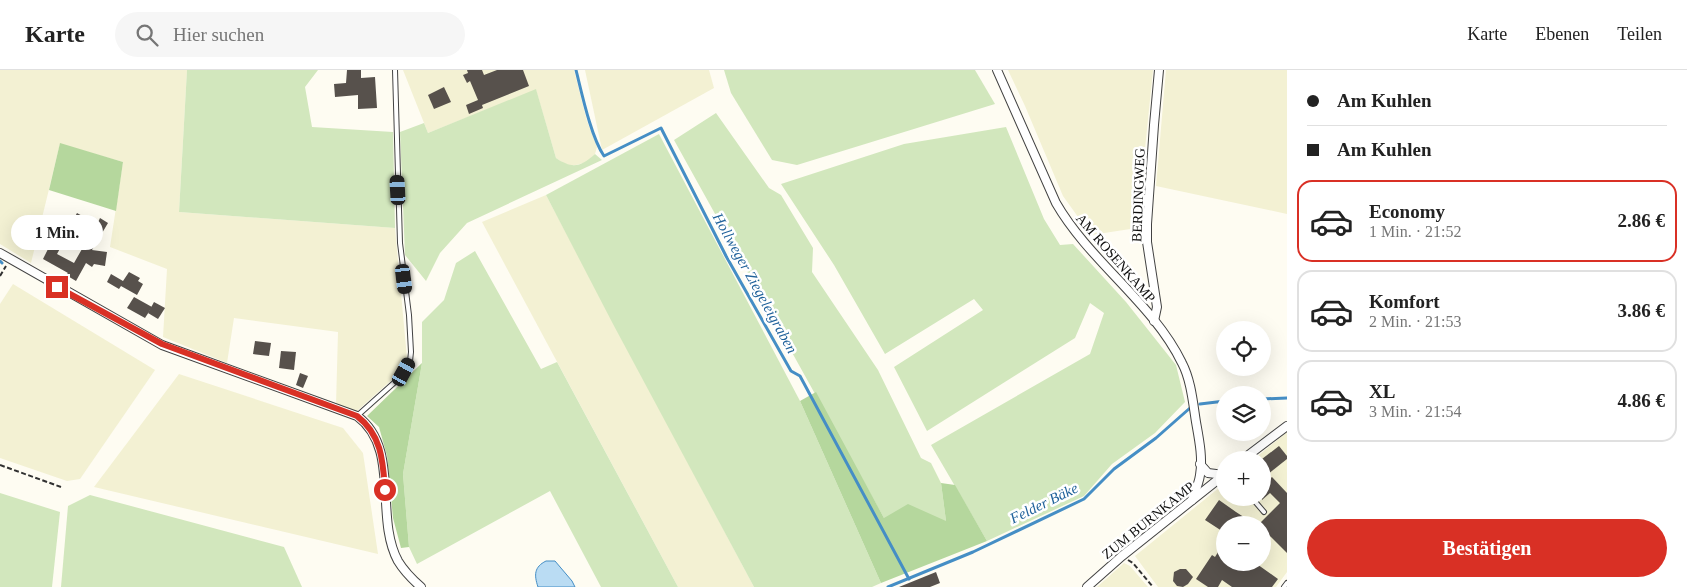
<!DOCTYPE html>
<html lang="de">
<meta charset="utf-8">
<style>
:root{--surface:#fff;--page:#f6f6f6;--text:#222;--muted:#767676;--line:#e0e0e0;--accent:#d93025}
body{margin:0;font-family:Georgia,serif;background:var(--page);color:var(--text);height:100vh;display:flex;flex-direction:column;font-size:19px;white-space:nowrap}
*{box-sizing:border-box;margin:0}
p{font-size:16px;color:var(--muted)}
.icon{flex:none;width:28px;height:28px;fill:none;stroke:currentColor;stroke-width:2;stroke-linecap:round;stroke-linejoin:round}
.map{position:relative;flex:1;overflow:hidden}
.details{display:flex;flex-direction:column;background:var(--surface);width:400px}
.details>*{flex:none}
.top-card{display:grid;align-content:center;height:110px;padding:0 20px;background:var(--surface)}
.buttons{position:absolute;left:1216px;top:251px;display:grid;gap:10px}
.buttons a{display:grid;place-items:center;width:55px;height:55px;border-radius:50%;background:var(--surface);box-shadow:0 5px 20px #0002;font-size:25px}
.end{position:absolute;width:22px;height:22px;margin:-11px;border:6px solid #d93025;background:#fff;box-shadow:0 0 0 2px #fff}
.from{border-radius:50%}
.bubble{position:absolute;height:35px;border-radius:18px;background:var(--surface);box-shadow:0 5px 20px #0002;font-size:16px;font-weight:700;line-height:35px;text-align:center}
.car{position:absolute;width:15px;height:30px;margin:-15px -8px;border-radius:6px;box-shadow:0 0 4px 1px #0007;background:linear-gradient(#222 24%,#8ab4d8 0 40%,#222 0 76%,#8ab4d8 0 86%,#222 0)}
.top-card b{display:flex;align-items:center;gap:18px;height:48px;font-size:19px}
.top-card b+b{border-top:1px solid var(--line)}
.top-card i{width:12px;height:12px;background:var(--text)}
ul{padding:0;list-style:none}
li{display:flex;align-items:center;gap:15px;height:82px;margin:0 10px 8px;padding:0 10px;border:2px solid var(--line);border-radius:15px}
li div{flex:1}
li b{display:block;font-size:19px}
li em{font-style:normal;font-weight:700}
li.on{border-color:var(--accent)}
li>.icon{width:45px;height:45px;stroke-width:1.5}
.action{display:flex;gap:10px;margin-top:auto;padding:10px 20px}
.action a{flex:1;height:58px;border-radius:30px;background:var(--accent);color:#fff;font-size:20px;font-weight:700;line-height:58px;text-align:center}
header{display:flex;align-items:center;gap:30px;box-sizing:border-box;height:70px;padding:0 25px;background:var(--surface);border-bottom:1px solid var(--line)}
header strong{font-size:24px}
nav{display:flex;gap:28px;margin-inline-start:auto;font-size:18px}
.search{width:350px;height:45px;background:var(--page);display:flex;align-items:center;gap:12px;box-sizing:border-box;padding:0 18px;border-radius:28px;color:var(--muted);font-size:19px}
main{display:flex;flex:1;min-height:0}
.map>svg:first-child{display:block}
.farmland{fill:#f3f1d3;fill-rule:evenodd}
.green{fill:#d2e7bd}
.forest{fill:#b5d79d}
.water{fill:#badcf3;stroke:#458ec5}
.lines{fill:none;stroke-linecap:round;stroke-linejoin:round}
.stream{stroke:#458ec5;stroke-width:3}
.building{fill:#57514c}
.service-casing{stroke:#424242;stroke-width:6}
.minor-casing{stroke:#424242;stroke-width:10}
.path{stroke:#313131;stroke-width:2;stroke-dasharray:5 2.5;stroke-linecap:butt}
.service{stroke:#fff;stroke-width:4}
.minor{stroke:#fff;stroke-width:8}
.route{stroke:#d93025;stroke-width:6}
.labels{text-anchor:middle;stroke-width:5;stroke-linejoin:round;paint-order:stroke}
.street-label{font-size:14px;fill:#0f0f0f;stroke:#fff}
.water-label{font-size:15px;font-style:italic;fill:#1f619a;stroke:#fff}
</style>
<header>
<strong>Karte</strong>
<div class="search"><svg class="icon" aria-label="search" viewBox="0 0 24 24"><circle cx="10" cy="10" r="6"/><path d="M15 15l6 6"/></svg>Hier suchen</div>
<nav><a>Karte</a><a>Ebenen</a><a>Teilen</a></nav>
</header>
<main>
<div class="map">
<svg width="1287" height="517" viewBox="0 0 1287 517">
<rect width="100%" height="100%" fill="#fefcf2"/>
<g class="farmland">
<polygon points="0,0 187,0 179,142 395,158 407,288 395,307 357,341 336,335 338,262 234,248 227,293 163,267 167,199 110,177 123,92 60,74 31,193 0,174"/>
<polygon points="403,0 574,0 587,51 597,77 595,84 587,92 576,95 566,95 556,88 536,20 428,63"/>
<polygon points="585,0 709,0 714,18 602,80"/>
<polygon points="1008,0 1153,0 1137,158 1091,165 1063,126 1025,36"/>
<polygon points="1166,0 1287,0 1287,144 1156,116"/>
<polygon points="546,125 754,517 678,517 482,152"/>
<polygon points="13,214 155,300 80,409 67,411 0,388 0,234"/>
<polygon points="179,304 343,358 363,383 378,484 94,417"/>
<path d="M 1287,362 L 1287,502 L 1276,517 L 1158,517 L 1135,486 L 1225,413 L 1225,428 L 1262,428 L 1262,390 L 1253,390 ZM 1225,455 L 1262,455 L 1262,492 L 1225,492 Z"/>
<polygon points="1124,493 1130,496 1148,517 1097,517"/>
</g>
<g class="green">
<polygon points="187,0 318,0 305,17 312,57 393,62 395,158 179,142"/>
<polygon points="724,0 975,0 995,34 797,95 772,90 731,23"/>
<path d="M 536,19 L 556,88 C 572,99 581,97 595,84 L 602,90 L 467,153 L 440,183 L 426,211 L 405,185 L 400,62 L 424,53 L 428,63 Z"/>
<polygon points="716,43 769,118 781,125 813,178 812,202 878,300 921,388 931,393 941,413 946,451 884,448 674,70"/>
<polygon points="1006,57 1044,149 1060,175 1073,174 1126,232 1176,295 1185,332 1155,363 1112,394 1084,426 987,471 931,375 1090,284 1104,243 1090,233 1075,268 927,361 894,297 983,240 974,229 885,284 834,195 781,114 904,74"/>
<polygon points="659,64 800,331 881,513 872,517 754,517 613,254 546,125"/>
<polygon points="475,181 541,299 557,292 678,517 601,517 550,421 417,494 409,477 403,404 422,293 422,252 444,230 456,193"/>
<polygon points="0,423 60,442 52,517 0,517"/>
<polygon points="90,425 284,477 302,517 61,517 68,436"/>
</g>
<g class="forest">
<polygon points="60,73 123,92 116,141 49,120"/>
<polygon points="422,293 403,404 409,477 401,478 393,448 387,386 379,357 367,346"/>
<polygon points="816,322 884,448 908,434 946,451 941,413 955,415 987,471 881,513 800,331"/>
</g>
<path class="water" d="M 546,491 L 555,491 L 572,511 L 575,517 L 538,517 C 534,505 534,497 546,491 Z"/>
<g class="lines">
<g class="stream">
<path d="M 576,0 C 582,24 591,67 604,86 L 661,58 L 726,186 L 791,301 L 800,306 L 909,509"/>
<polyline points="0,191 2,193"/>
<polyline points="1262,329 1287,328"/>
<polyline points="1200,334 1225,331"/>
<polyline points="888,517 973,482 1084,429 1114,399 1156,368 1190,338"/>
</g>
</g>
<g class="building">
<polygon points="347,0 361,0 361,8 375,7 377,38 358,39 358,25 335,27 334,14 346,13"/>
<polygon points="467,0 482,0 484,5 497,0 523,0 529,16 482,35 483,38 469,44 466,35 478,30 470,11 467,13 463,5 468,3"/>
<polygon points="444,17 451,32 434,39 428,25"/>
<polygon points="77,143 84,147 80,154 73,150"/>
<polygon points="100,148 108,153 92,180 107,182 105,196 94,194 92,197 86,193 76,211 66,205 68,203 43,189 48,179 51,180 56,169 63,173 57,184 74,193 86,172 81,169 89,155 95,159"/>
<polygon points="129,202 140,208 138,211 143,214 137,225 121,216 119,219 107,212 111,204 123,211"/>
<polygon points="134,227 152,237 145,248 127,238"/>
<polygon points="154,232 165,238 158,249 148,243"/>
<polygon points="255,271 271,273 269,286 253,284"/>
<polygon points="281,281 296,282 294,300 279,298"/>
<polygon points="300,303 308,306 303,318 296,315"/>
<polygon points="1279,376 1287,386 1287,389 1262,409 1262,389"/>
<polygon points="1272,407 1287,423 1287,483 1262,458 1262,455 1259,454 1280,433 1270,423 1262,430 1262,416"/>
<polygon points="1219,430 1236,442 1256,455 1225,455 1225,463 1205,450"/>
<polygon points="1225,471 1225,492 1254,492 1278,509 1272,517 1232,517 1222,510 1218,517 1208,517 1196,509 1212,485 1215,487"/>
<polygon points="1180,499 1186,499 1193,507 1188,514 1183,517 1177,516 1173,511 1174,502"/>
<polygon points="936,502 940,513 930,517 899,517"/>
</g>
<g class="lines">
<g class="service-casing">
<g id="service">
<polyline points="357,346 395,312 404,302 410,291 411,282 409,245 400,173 395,0"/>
<polyline points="1252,428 1264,442"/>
<polyline points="1284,517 1287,513"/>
</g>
</g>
<g class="minor-casing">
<g id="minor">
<path d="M 997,0 L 1056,133 C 1090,192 1153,233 1182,293 C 1191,310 1193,333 1196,352 C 1199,369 1203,388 1200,405 C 1199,413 1195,422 1192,430"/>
<path d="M 0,183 L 162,275 L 357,346 C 401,378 374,447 398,491 C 404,501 413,510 421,517"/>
<polyline points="1154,251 1157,237 1147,172 1147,154 1154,55 1159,0"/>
<polyline points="1242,390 1287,356"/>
<polyline points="1200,394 1208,403 1224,405"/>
<polyline points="1087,517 1122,486 1225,404"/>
</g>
</g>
<g class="path">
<polyline points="0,206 6,196"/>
<polyline points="0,395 61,417"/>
<polyline points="1128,490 1133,493 1153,517"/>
</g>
<use href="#service" class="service"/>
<use href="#minor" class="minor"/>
</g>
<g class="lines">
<path class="route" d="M 57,217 L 162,274 L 357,346 C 382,365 383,392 385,420"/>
</g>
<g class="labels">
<g class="street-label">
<text transform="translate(1138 125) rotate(-88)" y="5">BERDINGWEG</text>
<text transform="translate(1116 188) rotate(49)" y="5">AM ROSENKAMP</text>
<text transform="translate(1148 450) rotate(-39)" y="5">ZUM BURNKAMP</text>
</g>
<g class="water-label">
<text transform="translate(755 213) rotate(61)" y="5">Hollweger Ziegeleigraben</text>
<text transform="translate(1044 433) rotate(-26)" y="5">Felder Bäke</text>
</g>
</g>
</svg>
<div class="buttons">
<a><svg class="icon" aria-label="locate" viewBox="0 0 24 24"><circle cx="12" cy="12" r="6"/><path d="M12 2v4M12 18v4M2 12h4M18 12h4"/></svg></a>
<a><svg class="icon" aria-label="layers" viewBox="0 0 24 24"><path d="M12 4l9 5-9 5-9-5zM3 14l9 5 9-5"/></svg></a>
<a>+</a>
<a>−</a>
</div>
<i class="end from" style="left:385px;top:420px"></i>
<i class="end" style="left:57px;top:217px"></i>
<div class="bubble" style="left:11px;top:145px;width:92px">1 Min.</div>
<i class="car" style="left:398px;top:120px;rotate:357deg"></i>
<i class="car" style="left:404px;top:209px;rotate:173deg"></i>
<i class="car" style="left:404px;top:302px;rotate:29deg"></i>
</div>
<section class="details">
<div class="top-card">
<b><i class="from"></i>Am Kuhlen</b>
<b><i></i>Am Kuhlen</b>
</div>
<ul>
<li class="on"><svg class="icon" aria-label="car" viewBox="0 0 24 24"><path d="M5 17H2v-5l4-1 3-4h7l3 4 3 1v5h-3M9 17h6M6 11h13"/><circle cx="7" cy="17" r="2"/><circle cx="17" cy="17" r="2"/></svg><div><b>Economy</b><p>1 Min. · 21:52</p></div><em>2.86 €</em></li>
<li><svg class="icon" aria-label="car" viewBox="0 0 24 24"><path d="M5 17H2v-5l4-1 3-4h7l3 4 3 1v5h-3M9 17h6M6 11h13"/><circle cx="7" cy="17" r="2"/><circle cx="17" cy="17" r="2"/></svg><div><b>Komfort</b><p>2 Min. · 21:53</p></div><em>3.86 €</em></li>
<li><svg class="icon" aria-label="car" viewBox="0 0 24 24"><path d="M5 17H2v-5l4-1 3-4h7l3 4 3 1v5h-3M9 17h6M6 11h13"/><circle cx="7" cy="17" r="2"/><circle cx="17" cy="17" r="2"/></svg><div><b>XL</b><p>3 Min. · 21:54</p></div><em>4.86 €</em></li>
</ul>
<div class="action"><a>Bestätigen</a></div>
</section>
</main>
